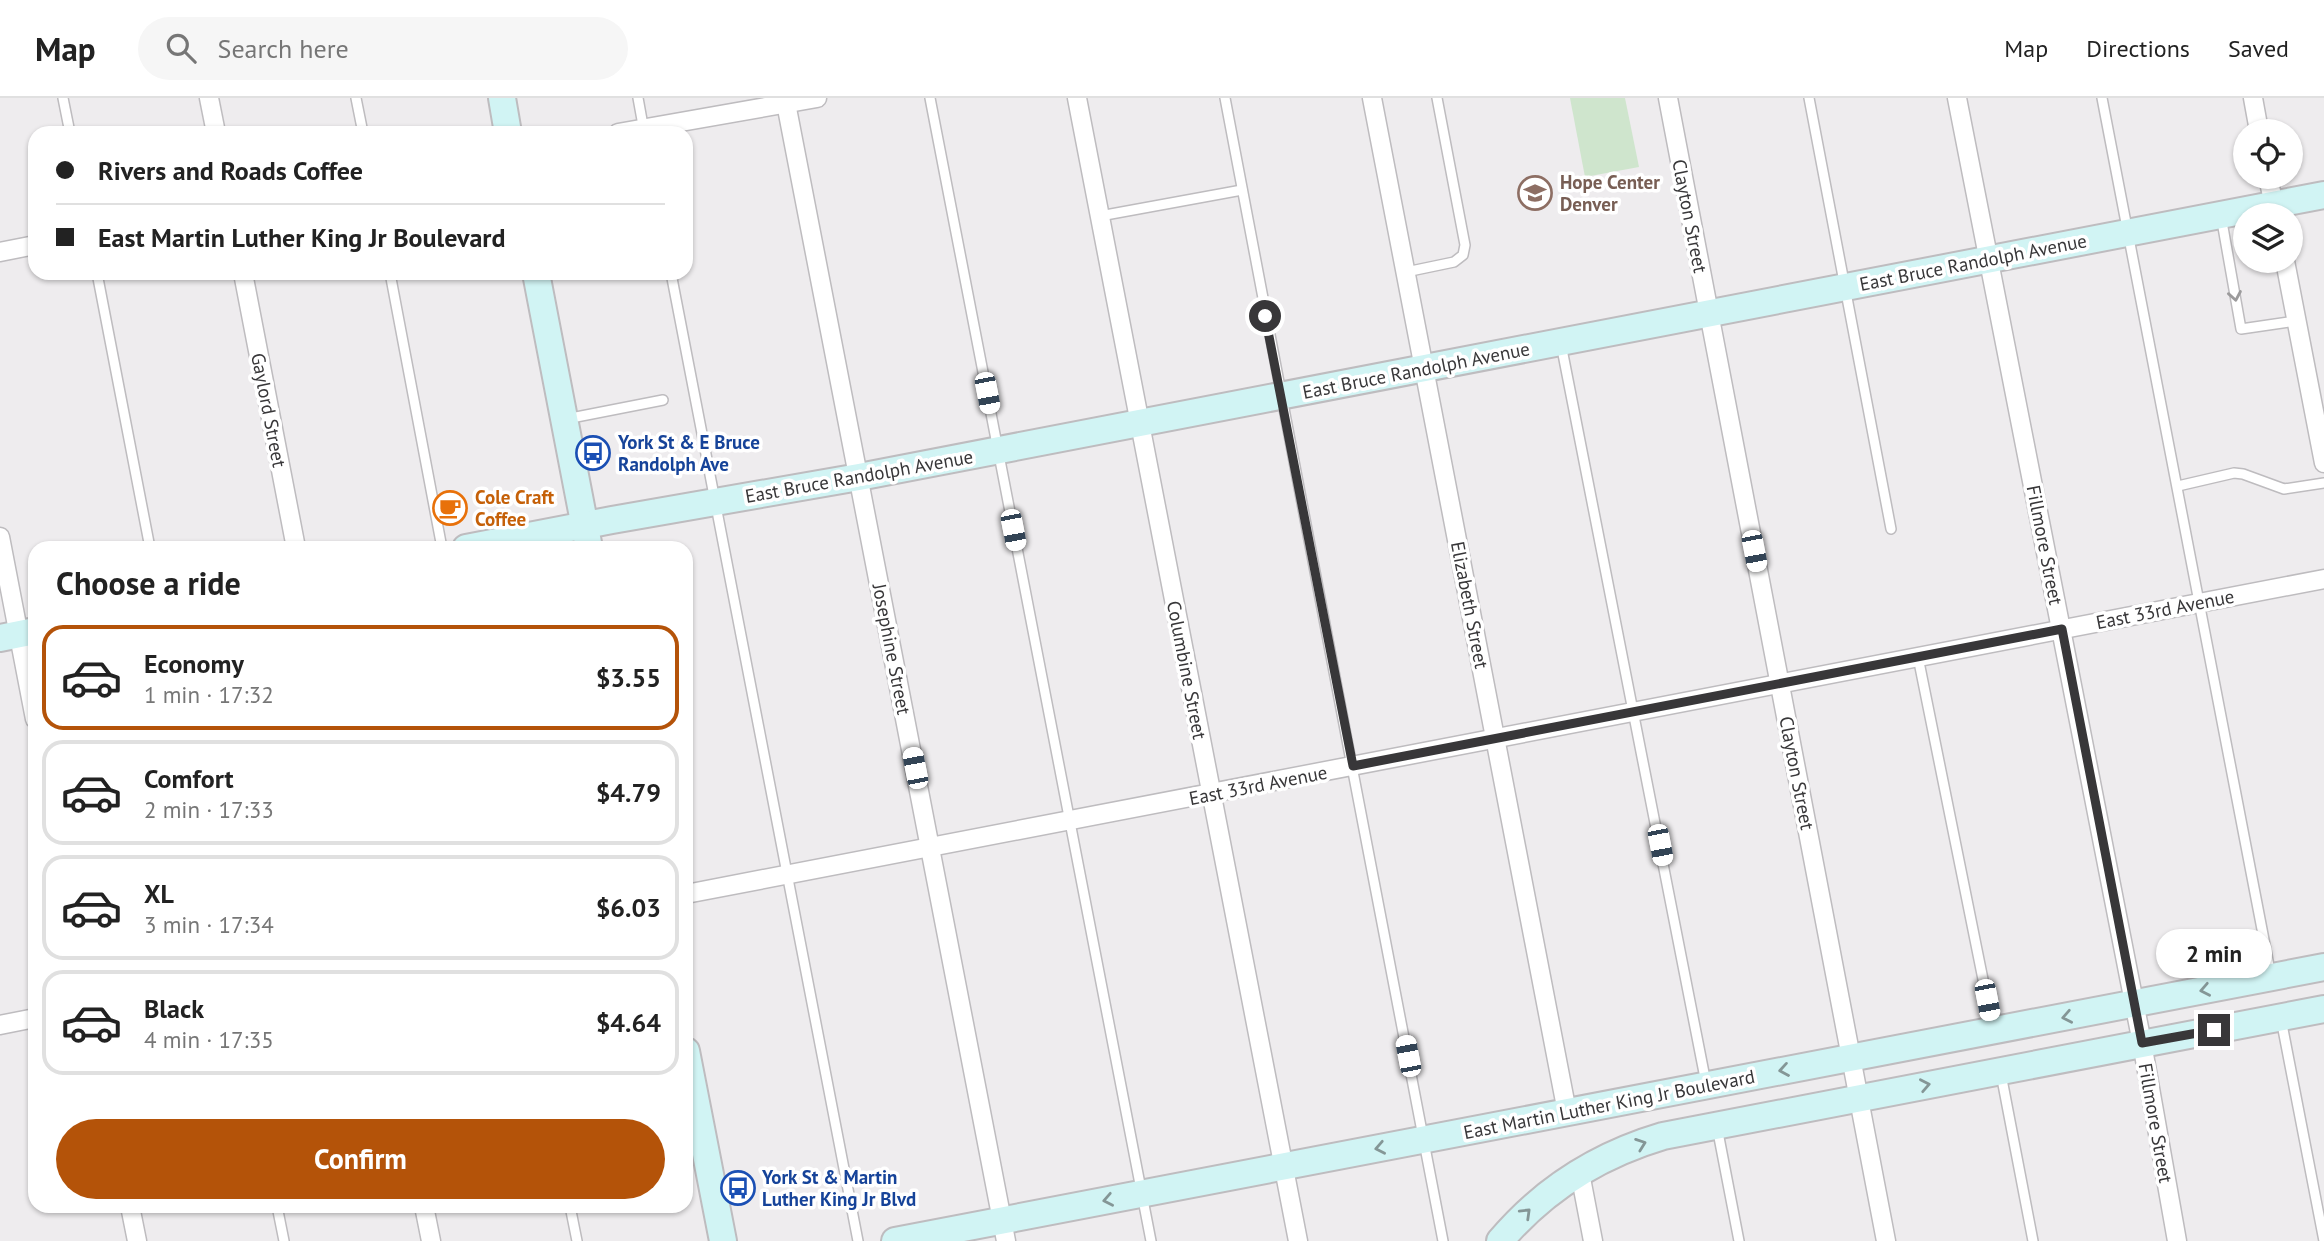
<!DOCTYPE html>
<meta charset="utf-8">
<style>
:root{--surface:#fff;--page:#f6f6f6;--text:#222;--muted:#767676;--line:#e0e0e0;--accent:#b45309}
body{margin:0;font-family:"PT Sans",sans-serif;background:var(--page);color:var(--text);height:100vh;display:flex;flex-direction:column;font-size:26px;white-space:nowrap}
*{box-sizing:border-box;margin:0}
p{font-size:23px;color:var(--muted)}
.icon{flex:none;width:38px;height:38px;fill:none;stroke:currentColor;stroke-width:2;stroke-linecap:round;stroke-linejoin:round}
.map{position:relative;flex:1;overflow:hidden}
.panel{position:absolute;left:28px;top:443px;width:665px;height:672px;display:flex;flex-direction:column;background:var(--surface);border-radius:21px;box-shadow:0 2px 5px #0004}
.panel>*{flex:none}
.top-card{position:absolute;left:28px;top:28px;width:665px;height:154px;border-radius:21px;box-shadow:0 2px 5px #0004;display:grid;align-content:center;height:154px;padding:0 28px;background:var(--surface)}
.controls{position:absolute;left:2233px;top:21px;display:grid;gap:14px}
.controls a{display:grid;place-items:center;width:70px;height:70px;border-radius:50%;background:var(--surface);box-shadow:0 2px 5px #0004;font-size:35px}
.end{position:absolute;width:32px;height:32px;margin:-16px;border:9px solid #383739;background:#fff;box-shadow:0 0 0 4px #fff}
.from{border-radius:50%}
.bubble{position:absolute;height:49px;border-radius:24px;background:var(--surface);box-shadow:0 2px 5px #0004;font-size:23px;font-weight:700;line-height:49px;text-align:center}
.car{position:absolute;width:21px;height:42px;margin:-21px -10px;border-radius:9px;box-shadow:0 0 5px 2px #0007;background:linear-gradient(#fff 24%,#345 0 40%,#fff 0 76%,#345 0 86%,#fff 0)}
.top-card b{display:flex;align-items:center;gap:24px;height:66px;font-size:26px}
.top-card b+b{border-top:2px solid var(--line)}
.top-card i{width:18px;height:18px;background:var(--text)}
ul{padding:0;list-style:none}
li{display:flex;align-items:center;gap:21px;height:105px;margin:0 14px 10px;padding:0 14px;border:4px solid var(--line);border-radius:21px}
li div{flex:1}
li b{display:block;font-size:26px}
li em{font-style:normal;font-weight:700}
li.selected{border-color:var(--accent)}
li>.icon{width:63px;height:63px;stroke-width:1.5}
h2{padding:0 28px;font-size:32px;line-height:84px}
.cta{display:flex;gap:14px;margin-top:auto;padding:14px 28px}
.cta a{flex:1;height:80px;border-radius:42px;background:var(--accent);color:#fff;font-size:28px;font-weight:700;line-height:80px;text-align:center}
header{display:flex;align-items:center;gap:42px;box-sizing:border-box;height:98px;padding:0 35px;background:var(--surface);border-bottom:2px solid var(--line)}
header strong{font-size:33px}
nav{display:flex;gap:38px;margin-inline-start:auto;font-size:24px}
.search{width:490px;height:63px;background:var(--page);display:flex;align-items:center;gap:18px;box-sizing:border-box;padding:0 24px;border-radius:38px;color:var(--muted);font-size:26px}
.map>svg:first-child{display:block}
.green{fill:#cfe5cd}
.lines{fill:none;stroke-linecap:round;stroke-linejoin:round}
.lane-casing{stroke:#bebcbf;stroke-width:12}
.street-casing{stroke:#bebcbf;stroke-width:21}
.secondary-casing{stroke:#bebcbf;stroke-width:30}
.lane{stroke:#fff;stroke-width:9}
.street{stroke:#fff;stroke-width:18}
.secondary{stroke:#d1f4f4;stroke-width:26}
.oneway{stroke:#9c9b9c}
.oneway2{stroke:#849696}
.route{stroke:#383739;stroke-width:9}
.labels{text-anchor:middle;stroke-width:7;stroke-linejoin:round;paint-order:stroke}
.education-label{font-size:19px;font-weight:bold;fill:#785e54;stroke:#fff;text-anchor:start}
.street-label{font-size:19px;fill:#383739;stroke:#fff}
.transit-label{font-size:19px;font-weight:bold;fill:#164399;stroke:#fff;text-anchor:start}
.food-label{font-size:19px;font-weight:bold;fill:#c56008;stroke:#fff;text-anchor:start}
</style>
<header>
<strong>Map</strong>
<div class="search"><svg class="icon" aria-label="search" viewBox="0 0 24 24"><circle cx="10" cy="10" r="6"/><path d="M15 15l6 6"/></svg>Search here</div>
<nav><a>Map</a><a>Directions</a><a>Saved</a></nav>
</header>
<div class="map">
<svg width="2324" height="1143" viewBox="0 0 2324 1143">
<rect width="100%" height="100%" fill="#eeecee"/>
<polygon class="green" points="1570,0 1625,0 1639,69 1585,79"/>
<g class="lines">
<g class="lane-casing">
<g id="lane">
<polyline points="63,0 70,35"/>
<polyline points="356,0 363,35"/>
<polyline points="638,0 644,33"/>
<polyline points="930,0 1151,1143"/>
<path d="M 1225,0 C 1295,381 1371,762 1443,1143"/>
<polyline points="1809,0 1891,431"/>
<polyline points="2102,0 2271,878"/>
<polyline points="1100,118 1242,92"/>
<polyline points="2221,118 2241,231 2296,223"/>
<polyline points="1406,174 1454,164 1463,157 1465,147 1437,0"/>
<polyline points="97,175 150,450"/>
<polyline points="390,175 442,450"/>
<polyline points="671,175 858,1143"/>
<polyline points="1561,246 1706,985"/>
<polyline points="566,321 663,302"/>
<polyline points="2178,388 2234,375 2243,376 2284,391 2324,385"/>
<polyline points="1918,559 1993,931"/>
<polyline points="2281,921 2324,1143"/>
<polyline points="2001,976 2033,1143"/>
<polyline points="1717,1029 1739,1143"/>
<polyline points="277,1108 284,1143"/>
<polyline points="570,1108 577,1143"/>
</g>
</g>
<g class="street-casing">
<g id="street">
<polyline points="209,0 216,35"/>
<polyline points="785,0 1006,1143"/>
<polyline points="1077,0 1298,1143"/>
<polyline points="1372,0 1567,1014"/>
<polyline points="1668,0 1886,1143"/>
<polyline points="1957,0 2142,945 2177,1143"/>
<polyline points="2253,0 2259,33"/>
<polyline points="618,35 817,0"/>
<polyline points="2268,79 2276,117"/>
<polyline points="0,154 35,147"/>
<polyline points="2285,163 2324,365"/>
<polyline points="243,175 296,450"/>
<polyline points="0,439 35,621"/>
<polyline points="686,796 2324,481"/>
<polyline points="0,927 35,920"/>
<polyline points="1580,1075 1593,1143"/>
<polyline points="130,1108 137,1143"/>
<polyline points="424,1108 431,1143"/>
</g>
</g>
<g class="secondary-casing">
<g id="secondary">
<polyline points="502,0 508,35"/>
<polyline points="536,175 589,450"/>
<polyline points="466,450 612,422 859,379 2324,97"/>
<polyline points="0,540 35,533"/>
<polyline points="686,953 723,1143"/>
<polyline points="895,1143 2324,869"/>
<path d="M 1500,1143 C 1543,1092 1599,1057 1663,1038 L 2324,911"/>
</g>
</g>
<use href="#lane" class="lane"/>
<use href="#street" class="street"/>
<use href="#secondary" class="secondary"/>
</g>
<defs><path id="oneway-chevron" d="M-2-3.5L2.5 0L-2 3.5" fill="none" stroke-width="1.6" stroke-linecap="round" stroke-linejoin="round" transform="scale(1.75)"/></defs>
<use class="oneway" href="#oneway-chevron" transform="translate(2235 198) rotate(80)"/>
<g class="oneway2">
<use href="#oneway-chevron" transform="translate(2205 892) rotate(169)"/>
<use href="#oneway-chevron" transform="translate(2067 919) rotate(169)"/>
<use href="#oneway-chevron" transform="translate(1784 972) rotate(170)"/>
<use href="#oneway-chevron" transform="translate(1925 987) rotate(-11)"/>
<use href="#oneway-chevron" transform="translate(1641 1046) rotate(-20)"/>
<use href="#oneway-chevron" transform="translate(1380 1050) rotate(169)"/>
<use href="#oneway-chevron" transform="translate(1108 1102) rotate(169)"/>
<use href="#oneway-chevron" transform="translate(1526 1115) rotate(-44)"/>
</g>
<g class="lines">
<polyline class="route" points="1265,218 1353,668 2062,531 2142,945 2214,932"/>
</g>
<defs>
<g id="school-ring" transform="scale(1.75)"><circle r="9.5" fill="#fff" stroke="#8d6e63" stroke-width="1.5"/><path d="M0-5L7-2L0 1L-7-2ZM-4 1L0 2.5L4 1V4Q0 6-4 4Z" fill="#8d6e63"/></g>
<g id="bus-ring" transform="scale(1.75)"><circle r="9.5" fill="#fff" stroke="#1a4fb4" stroke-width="1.5"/><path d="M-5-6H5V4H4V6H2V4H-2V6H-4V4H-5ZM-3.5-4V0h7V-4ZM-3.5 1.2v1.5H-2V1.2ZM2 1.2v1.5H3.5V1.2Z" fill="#1a4fb4"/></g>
<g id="cafe-ring" transform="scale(1.75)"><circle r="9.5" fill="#fff" stroke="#e8710a" stroke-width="1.5"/><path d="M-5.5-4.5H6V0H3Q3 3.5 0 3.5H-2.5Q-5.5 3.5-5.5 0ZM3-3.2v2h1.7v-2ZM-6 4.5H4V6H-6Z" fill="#e8710a"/></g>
</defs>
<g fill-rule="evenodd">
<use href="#school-ring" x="1535" y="95"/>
<use href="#bus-ring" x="593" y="355"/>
<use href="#cafe-ring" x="450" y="410"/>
<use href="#bus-ring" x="738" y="1090"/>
</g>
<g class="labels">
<g class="education-label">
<text x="1560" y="91">Hope Center<tspan x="1560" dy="22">Denver</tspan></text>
</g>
<g class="street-label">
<text transform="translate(1690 118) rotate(79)" y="7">Clayton Street</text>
<text transform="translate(1973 164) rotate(-11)" y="7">East Bruce Randolph Avenue</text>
<text transform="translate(1416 272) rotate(-11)" y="7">East Bruce Randolph Avenue</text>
<text transform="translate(269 312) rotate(79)" y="7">Gaylord Street</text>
<text transform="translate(859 378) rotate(-10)" y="7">East Bruce Randolph Avenue</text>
<text transform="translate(2045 447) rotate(79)" y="7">Fillmore Street</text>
<text transform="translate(1470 507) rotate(79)" y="7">Elizabeth Street</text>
<text transform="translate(2165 511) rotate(-11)" y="7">East 33rd Avenue</text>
<text transform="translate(892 551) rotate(79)" y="7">Josephine Street</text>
<text transform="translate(1187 572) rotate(79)" y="7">Columbine Street</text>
<text transform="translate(1797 675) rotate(79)" y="7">Clayton Street</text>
<text transform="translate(1258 687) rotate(-11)" y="7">East 33rd Avenue</text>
<text transform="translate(1609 1006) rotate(-11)" y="7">East Martin Luther King Jr Boulevard</text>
<text transform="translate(2156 1025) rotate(80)" y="7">Fillmore Street</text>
</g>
<g class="transit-label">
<text x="618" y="351">York St &amp; E Bruce<tspan x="618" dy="22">Randolph Ave</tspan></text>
<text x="762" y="1086">York St &amp; Martin<tspan x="762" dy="22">Luther King Jr Blvd</tspan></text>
</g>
<g class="food-label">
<text x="475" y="406">Cole Craft<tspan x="475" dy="22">Coffee</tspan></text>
</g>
</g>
</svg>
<div class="controls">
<a><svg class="icon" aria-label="locate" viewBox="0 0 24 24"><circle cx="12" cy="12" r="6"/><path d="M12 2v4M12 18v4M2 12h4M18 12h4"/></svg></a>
<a><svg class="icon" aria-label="layers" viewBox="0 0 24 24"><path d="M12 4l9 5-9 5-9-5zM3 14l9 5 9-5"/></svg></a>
</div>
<i class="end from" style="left:1265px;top:218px"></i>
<i class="end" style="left:2214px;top:932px"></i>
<div class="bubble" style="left:2156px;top:831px;width:116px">2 min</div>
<i class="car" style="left:987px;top:295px;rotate:169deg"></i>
<i class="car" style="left:1013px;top:432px;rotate:169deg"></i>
<i class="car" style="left:1754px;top:453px;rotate:169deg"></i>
<i class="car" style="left:915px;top:670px;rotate:349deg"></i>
<i class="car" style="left:1660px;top:747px;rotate:169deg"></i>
<i class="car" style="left:1987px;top:902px;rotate:169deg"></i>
<i class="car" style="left:1408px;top:958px;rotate:349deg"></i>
<div class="top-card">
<b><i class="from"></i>Rivers and Roads Coffee</b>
<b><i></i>East Martin Luther King Jr Boulevard</b>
</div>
<section class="panel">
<h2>Choose a ride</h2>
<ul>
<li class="selected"><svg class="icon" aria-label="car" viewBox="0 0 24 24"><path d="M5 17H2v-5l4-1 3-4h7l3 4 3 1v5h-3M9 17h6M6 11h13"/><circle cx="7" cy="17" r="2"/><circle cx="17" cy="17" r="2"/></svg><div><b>Economy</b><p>1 min · 17:32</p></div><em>$3.55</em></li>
<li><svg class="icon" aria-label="car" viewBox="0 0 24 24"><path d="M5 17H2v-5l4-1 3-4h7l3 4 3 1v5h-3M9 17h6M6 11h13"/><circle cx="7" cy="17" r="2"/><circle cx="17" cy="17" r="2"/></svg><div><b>Comfort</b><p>2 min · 17:33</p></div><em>$4.79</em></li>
<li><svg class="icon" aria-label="car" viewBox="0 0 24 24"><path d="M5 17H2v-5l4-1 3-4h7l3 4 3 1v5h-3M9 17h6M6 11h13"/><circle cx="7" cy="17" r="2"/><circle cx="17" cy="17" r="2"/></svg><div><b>XL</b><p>3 min · 17:34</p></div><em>$6.03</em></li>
<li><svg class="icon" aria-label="car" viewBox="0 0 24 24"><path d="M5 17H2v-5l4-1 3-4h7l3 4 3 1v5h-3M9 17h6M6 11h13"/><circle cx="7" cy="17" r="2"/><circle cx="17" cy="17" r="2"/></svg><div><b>Black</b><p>4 min · 17:35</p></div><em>$4.64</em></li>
</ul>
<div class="cta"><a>Confirm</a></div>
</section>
</div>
